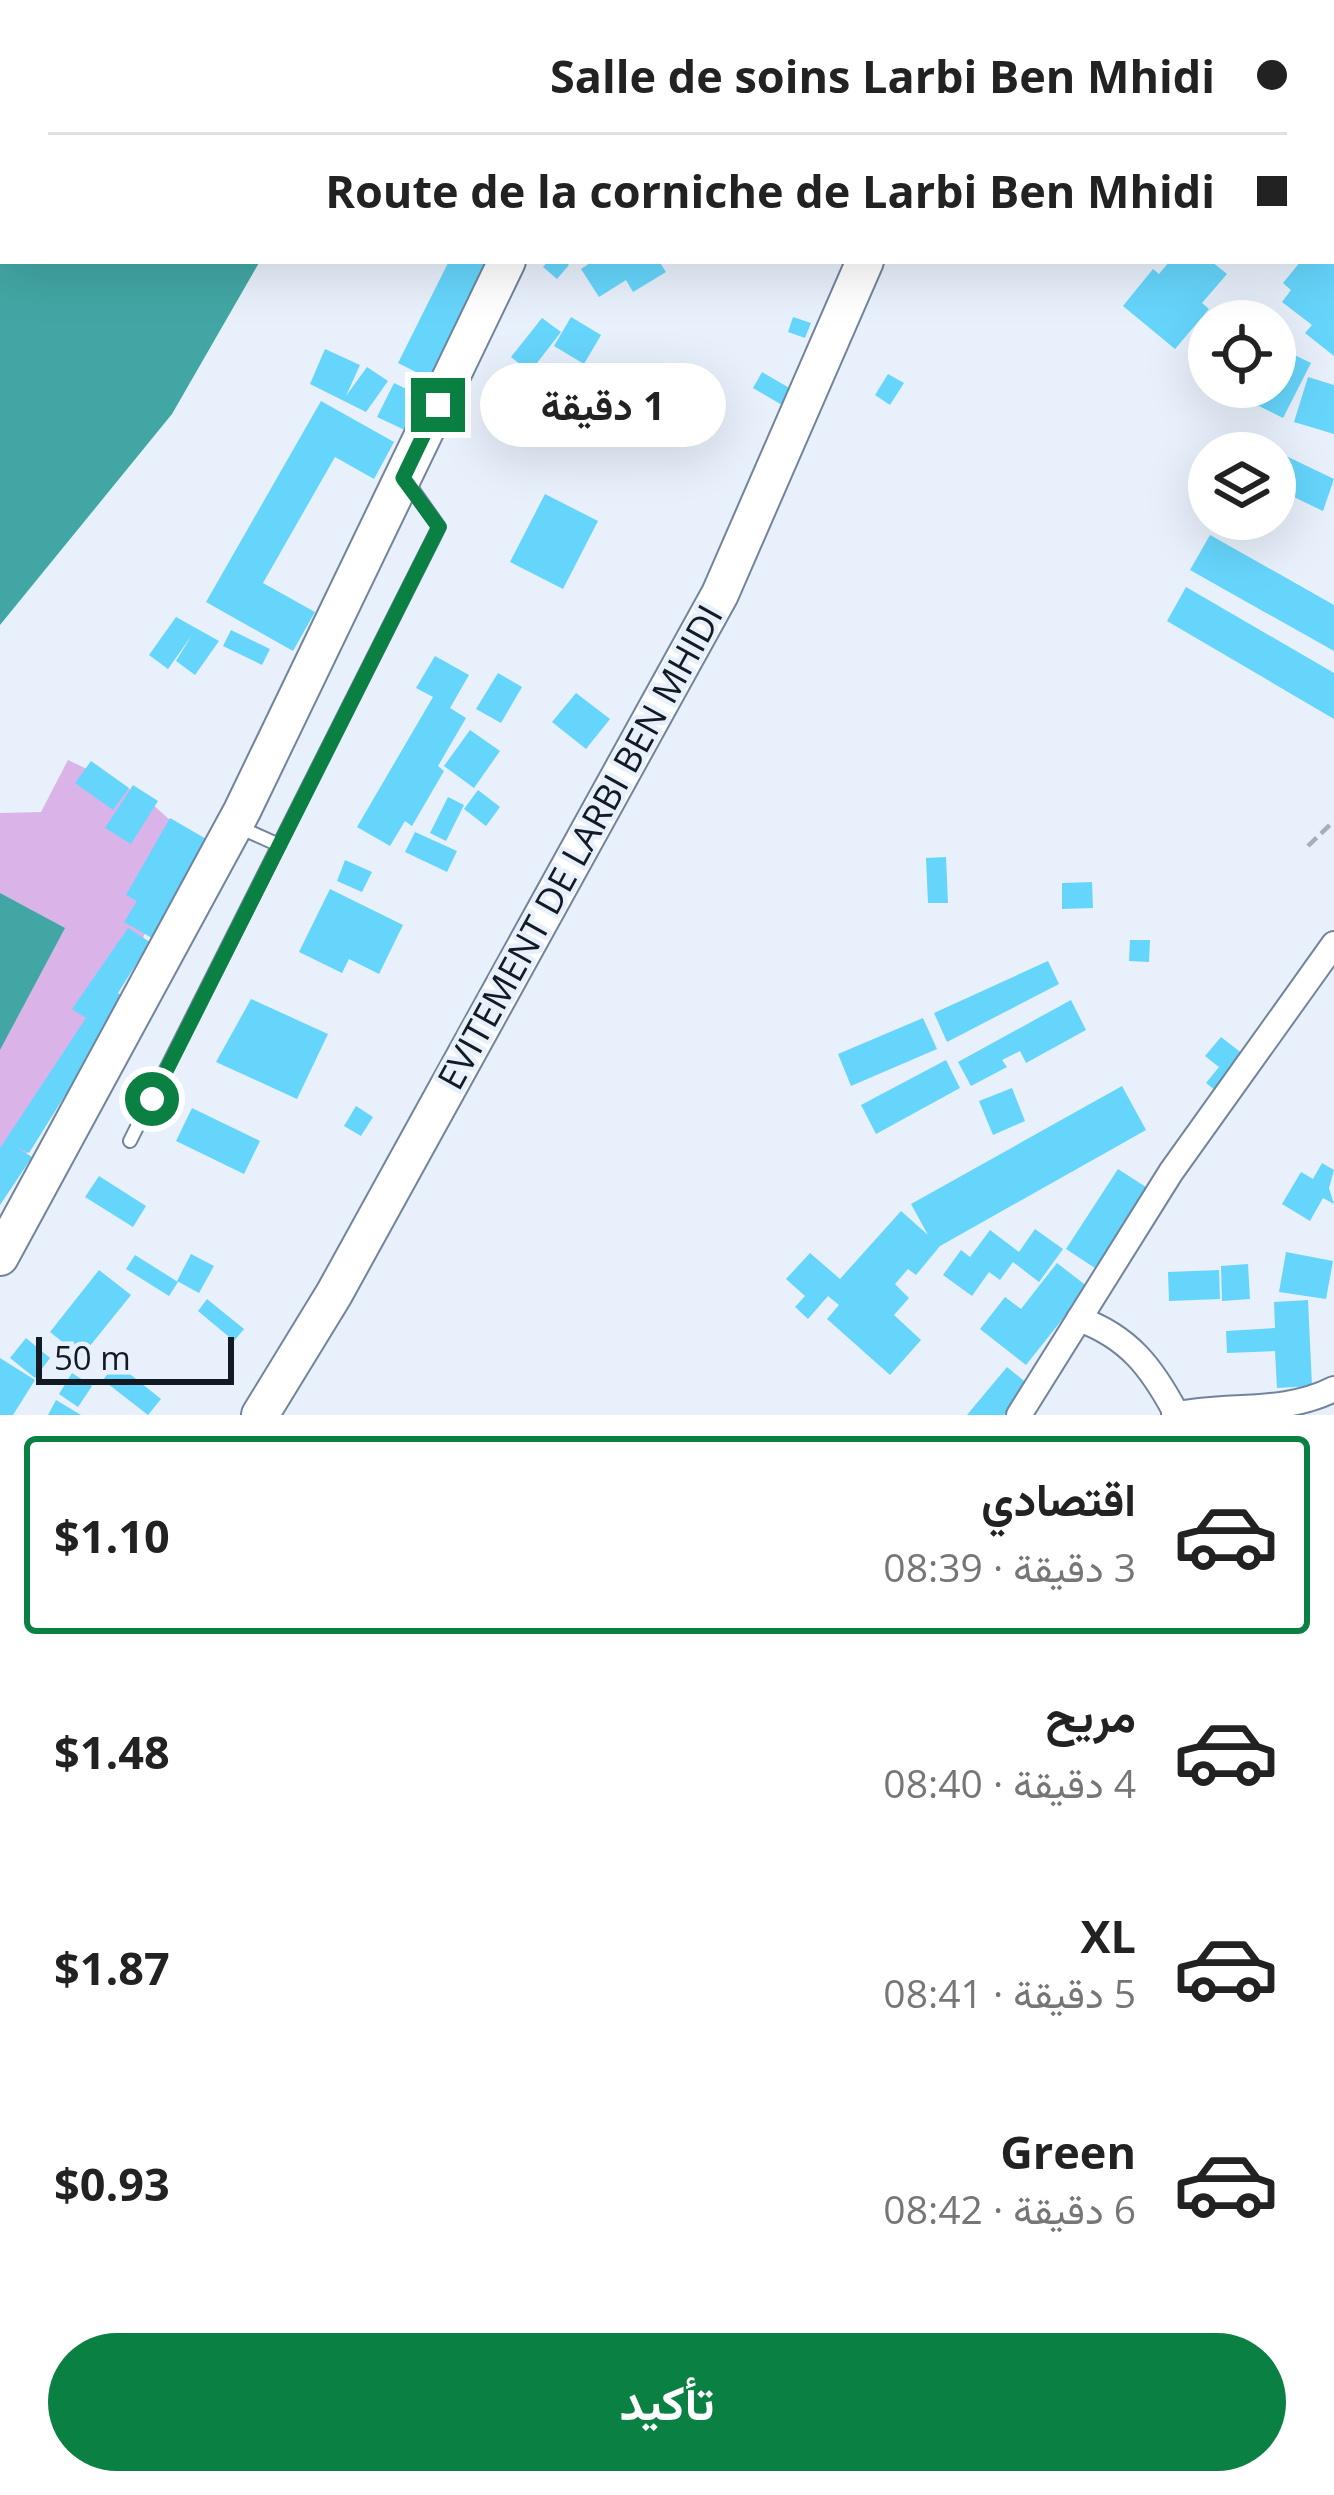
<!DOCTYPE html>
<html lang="ar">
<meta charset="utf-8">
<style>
:root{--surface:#fff;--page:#f2f2f2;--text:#222;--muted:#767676;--line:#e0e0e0;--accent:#0b8043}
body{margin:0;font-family:"Open Sans",Vazirmatn,sans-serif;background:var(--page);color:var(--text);direction:rtl;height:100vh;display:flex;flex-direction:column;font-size:45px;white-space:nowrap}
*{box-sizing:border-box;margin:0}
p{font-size:39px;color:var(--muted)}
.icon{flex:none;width:66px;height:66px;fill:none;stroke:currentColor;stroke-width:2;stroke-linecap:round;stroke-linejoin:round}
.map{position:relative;height:1415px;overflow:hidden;direction:ltr}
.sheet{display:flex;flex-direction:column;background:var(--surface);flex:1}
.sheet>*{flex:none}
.hud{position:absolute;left:0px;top:0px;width:1335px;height:264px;box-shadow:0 12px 48px #0002;direction:rtl;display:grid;align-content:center;height:264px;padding:0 48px;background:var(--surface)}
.fabs{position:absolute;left:1188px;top:300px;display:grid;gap:24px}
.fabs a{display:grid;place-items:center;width:108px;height:108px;border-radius:50%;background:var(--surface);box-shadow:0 12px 48px #0002;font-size:60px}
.scale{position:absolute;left:36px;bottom:30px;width:198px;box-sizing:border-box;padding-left:12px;border:6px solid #121a23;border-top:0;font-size:33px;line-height:42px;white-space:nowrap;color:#121a23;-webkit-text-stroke:9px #e8f0fb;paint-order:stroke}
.end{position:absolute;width:54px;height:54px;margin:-27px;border:15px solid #0b8043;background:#fff;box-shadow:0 0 0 6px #fff}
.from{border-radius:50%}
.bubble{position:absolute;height:84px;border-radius:42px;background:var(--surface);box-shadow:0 12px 48px #0002;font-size:39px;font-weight:700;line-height:84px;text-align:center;direction:rtl}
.hud b{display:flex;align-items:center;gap:42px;height:114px;font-size:45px}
.hud b+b{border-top:3px solid var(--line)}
.hud i{width:30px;height:30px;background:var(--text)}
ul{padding:21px 0 0;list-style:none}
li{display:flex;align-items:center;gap:36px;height:198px;margin:0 24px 18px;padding:0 24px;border:6px solid transparent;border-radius:12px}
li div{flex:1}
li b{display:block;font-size:45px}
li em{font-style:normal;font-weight:700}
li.current{border-color:var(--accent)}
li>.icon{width:108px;height:108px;stroke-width:1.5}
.button{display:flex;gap:24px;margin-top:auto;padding:24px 48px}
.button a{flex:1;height:138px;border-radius:72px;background:var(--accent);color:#fff;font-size:48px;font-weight:700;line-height:138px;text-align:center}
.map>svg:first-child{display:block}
.green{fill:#dab4e9}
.water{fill:#42a7a4}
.building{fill:#66d5fc}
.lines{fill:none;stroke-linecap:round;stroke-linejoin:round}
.lane-casing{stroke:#72849c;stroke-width:16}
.street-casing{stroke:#72849c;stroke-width:28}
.secondary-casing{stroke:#72849c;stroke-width:40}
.path{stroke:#a6aeb9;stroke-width:4.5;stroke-dasharray:12 6;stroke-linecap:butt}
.lane{stroke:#fff;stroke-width:12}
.street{stroke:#fff;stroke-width:24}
.secondary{stroke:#fff;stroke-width:36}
.route{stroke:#0b8043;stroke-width:15}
.labels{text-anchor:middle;stroke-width:9;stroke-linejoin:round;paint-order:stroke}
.street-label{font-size:36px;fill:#121a23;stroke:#e8f0fb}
</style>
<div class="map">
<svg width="1334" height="1415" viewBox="0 0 1334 1415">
<rect width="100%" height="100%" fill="#e8f0fb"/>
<path class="green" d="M 68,760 L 142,795 L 180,829 C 156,936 67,1103 0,1191 L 0,813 L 41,812 Z"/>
<g class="water">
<polygon points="0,0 403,0 3,3 3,261 260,261 172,414 0,625"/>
<polygon points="0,893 65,928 0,1050"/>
</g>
<g class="building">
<polygon points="449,261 492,261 432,380 398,363"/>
<polygon points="548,261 564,261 569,265 557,279 543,267"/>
<polygon points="593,261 659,261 666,272 633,292 626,280 599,297 581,269"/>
<polygon points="1170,261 1211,261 1227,274 1202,303 1209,309 1175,349 1123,306 1153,269 1159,274"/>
<polygon points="1301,261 1334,261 1334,356 1305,333 1312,325 1282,302 1291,290 1283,283"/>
<polygon points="571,317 601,335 584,364 554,346"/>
<polygon points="793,317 811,323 805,338 788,332"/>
<polygon points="542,318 561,332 530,372 511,357"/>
<polygon points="1275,331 1284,336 1278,347 1311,363 1283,418 1233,393 1236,387 1275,387"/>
<polygon points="325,349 360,365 346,396 367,367 388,381 366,412 310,384"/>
<polygon points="513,366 561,395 532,442 484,412"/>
<polygon points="762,372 791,389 782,405 753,388"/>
<polygon points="888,374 904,383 890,405 875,395"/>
<polygon points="1308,377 1334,385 1334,434 1294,422"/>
<polygon points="394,383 425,398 409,432 377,417"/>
<polygon points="321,401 394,442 374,479 335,457 263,583 315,612 293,651 206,602"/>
<polygon points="1255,441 1334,479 1323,511 1275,488 1275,453 1249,453"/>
<polygon points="545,494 598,521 563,589 510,562"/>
<polygon points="1210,535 1334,605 1334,651 1190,570"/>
<polygon points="1186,587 1334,673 1334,719 1167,621"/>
<polygon points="176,617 219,641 195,675 176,661 192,635 168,669 149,655"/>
<polygon points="231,630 270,649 262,665 223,646"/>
<polygon points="435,656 469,675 450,708 466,718 438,766 444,771 412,826 405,821 390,846 357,827 433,697 416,688"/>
<polygon points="498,673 522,687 501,723 476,709"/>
<polygon points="576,693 610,719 586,749 552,722"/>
<polygon points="470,730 500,751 474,788 444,766"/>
<polygon points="91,761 129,788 113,810 75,783"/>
<polygon points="133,785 158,801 131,844 105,828"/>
<polygon points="478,790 500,807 486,826 464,809"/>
<polygon points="448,797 464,805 446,841 430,833"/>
<polygon points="170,818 208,840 152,938 124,922 137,901 126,895"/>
<polygon points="415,832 457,851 447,872 405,852"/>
<polygon points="946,857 948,903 928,903 926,858"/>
<polygon points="345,860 372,872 362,892 337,881"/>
<polygon points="1092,882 1093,908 1062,909 1062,883"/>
<polygon points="330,889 403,925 379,974 349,959 342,973 299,952"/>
<polygon points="128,928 150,942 118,993 126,998 29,1153 16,1147 32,1157 0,1205 0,1148 86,1018 72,1009"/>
<polygon points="1130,940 1150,940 1149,962 1129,961"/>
<polygon points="1048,961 1059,984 947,1042 934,1013"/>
<polygon points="251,999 328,1034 297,1099 216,1062"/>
<polygon points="1071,1000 1086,1030 1026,1063 1020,1051 1002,1060 1007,1067 971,1086 958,1062"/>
<polygon points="923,1018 937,1049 851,1086 838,1054"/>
<polygon points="1221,1037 1248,1058 1220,1094 1206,1083 1219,1067 1205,1056"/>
<polygon points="946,1060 960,1088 876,1134 861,1105"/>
<polygon points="1122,1086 1146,1130 940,1246 916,1275 908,1269 895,1284 909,1298 894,1315 921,1340 890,1375 827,1319 839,1305 828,1296 808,1319 795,1307 805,1296 786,1279 810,1253 840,1279 901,1211 928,1235 911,1204"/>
<polygon points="1012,1088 1025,1121 993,1135 979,1101"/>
<polygon points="356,1106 373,1117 361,1136 344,1126"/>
<polygon points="192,1108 260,1141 244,1174 176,1141"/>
<polygon points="1322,1163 1334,1170 1329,1188 1334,1204 1323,1198 1310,1221 1282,1204 1301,1172 1313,1179"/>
<polygon points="1118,1169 1149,1189 1098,1270 1066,1249"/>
<polygon points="99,1176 146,1206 133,1227 85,1197"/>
<polygon points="1035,1229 1063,1249 1039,1282 1013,1262 1000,1280 989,1272 972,1296 943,1275 961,1250 970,1257 990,1230 1019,1252"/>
<polygon points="1286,1252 1333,1261 1326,1299 1279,1292"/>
<polygon points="191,1254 214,1266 199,1293 177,1281"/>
<polygon points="135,1255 178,1282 169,1296 126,1269"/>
<polygon points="1057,1263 1088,1287 1026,1365 980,1329 1005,1297 1021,1309"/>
<polygon points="1248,1264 1250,1299 1222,1301 1221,1266"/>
<polygon points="99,1270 131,1295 81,1357 50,1332"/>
<polygon points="1219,1270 1220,1299 1169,1301 1168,1272"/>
<polygon points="207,1299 244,1329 234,1341 198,1311"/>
<polygon points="1308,1300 1312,1386 1277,1388 1275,1351 1227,1353 1226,1331 1275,1328 1274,1302"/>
<polygon points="26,1338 50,1358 35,1378 10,1358"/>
<polygon points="0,1358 35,1380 13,1415 0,1415"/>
<polygon points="116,1363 161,1399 148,1415 103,1380"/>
<polygon points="1007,1367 1029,1385 1004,1415 967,1415"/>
<polygon points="72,1373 92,1386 78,1407 59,1394"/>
<polygon points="56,1400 81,1415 48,1415"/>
</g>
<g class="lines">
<g class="lane-casing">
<g id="lane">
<polyline points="241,828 279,845"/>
<polyline points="130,1141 439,527 408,483"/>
</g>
</g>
<g class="street-casing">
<g id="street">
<polyline points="1332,176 1334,177"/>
<path d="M 1079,1319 C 1129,1337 1152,1368 1176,1413"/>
<polyline points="1019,1415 1171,1172 1334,944"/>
<path d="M 1174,1415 C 1228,1403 1283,1415 1334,1389"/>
</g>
</g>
<g class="secondary-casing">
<g id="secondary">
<polyline points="632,3 634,0"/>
<polyline points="977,3 979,0"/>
<polyline points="0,1257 242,811 507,261"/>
<polyline points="260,1415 334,1294 720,594 865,261"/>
</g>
</g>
<polyline class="path" points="1308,846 1334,821"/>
<use href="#lane" class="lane"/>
<use href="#street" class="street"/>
<use href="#secondary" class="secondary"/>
</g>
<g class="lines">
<polyline class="route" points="152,1099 439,527 403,478 438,405"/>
</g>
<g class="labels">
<g class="street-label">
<text transform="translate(580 847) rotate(-61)" y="13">EVITEMENT DE LARBI BEN MHIDI</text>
</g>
</g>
</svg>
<div class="fabs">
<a><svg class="icon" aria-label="locate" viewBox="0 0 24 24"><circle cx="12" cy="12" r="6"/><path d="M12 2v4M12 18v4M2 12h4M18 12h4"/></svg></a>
<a><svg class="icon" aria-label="layers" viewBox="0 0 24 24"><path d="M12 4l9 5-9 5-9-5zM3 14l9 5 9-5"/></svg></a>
</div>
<div class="scale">50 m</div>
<i class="end from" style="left:152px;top:1099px"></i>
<i class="end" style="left:438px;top:405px"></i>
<div class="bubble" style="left:480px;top:363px;width:246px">1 دقيقة</div>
<div class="hud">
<b><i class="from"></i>Salle de soins Larbi Ben Mhidi</b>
<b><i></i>Route de la corniche de Larbi Ben Mhidi</b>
</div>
</div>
<section class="sheet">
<ul>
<li class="current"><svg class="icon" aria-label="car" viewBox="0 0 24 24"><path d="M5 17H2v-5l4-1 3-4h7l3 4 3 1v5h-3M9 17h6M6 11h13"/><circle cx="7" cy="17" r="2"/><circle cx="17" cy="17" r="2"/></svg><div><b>اقتصادي</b><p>3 دقيقة · 08:39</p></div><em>$1.10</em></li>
<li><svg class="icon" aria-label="car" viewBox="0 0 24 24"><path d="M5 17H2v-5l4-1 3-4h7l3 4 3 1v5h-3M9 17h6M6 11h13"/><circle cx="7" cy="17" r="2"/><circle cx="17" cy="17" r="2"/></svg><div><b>مريح</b><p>4 دقيقة · 08:40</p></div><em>$1.48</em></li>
<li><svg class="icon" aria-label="car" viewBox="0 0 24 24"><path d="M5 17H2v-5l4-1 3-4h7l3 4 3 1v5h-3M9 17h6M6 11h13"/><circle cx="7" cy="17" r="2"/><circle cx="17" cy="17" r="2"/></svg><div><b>XL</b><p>5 دقيقة · 08:41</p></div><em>$1.87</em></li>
<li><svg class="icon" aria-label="car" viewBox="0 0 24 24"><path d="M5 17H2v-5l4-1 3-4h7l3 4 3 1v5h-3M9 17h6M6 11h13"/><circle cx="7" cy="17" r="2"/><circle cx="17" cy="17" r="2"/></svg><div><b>Green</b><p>6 دقيقة · 08:42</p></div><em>$0.93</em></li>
</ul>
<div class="button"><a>تأكيد</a></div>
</section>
